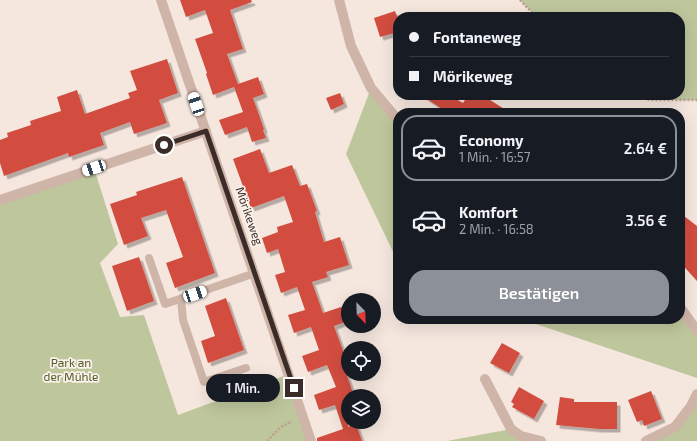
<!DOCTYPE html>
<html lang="de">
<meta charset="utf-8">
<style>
:root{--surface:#171b24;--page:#242831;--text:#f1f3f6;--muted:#9ea1a6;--line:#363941;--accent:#8c9099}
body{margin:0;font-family:"Exo 2",sans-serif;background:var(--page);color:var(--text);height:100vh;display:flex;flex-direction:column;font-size:15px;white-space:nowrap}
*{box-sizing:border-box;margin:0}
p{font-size:13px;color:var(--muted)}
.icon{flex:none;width:22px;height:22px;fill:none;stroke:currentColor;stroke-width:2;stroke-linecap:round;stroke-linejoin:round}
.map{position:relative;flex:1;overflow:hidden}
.panel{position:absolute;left:393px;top:108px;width:292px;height:216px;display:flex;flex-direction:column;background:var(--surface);border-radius:16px;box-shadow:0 4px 16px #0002}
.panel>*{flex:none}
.hud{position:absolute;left:393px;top:12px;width:292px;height:88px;border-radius:16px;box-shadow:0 4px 16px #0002;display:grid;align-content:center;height:88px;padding:0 16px;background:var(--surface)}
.needle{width:26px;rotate:157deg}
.tools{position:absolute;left:341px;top:293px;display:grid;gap:8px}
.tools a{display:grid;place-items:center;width:40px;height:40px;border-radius:50%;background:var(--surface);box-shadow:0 4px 16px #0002;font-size:20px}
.end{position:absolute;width:18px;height:18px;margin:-9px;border:5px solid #3b2c29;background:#fff;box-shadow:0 0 0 2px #fff}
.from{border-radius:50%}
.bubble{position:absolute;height:28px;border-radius:14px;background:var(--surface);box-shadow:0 4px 16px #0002;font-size:13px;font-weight:600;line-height:28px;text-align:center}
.car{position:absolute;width:12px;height:24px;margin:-12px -6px;border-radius:5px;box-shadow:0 0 3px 1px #0007;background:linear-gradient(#fff 24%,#345 0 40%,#fff 0 76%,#345 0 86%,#fff 0)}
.hud b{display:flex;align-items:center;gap:14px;height:38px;font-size:15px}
.hud b+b{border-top:1px solid var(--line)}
.hud i{width:10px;height:10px;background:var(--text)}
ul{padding:7px 0 0;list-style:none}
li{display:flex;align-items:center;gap:12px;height:66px;margin:0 8px 6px;padding:0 8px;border:2px solid transparent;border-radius:16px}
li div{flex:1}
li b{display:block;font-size:15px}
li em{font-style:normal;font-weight:600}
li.active{border-color:var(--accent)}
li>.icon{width:36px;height:36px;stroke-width:1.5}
.primary-button{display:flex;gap:8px;margin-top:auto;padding:8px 16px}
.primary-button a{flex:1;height:46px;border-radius:16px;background:var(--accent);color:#fff;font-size:16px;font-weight:600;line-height:46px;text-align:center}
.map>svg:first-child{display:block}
.green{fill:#bec69c}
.building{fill:#d24e3f;filter:url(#shadow)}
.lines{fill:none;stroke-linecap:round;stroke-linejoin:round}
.path{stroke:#bb9e92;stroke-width:2.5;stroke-dasharray:2 2;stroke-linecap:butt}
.lane{stroke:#cfb4a8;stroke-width:8}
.street{stroke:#cfb4a8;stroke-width:10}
.route{stroke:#3b2c29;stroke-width:5}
.labels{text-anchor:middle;stroke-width:3.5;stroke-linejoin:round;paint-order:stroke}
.street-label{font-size:12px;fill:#3b2c29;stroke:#fcf2eb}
.park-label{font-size:12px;fill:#515d2a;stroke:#fcf2eb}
</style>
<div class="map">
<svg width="697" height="441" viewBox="0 0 697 441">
<defs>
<filter id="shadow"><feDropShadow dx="3.5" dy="3.5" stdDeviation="0" flood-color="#0004"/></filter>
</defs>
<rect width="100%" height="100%" fill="#f5e7de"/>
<g class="green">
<polygon points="520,0 697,0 697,100 651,100 628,95 680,95 680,17 536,17"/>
<polygon points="371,88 398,120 398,262 346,154"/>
<polygon points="94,168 118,244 100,263 120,317 144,315 178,415 289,374 311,441 0,441 0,200"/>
<polygon points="680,307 697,331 697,378 527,321 502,319 680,319"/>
<polygon points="691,406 697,406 697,441 646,441 675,427"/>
<polygon points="511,429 541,441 447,441"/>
</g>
<g class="building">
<polygon points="180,0 251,0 252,2 230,10 243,49 227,54 238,84 258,77 264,94 253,98 264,129 263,130 266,138 252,142 247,127 225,135 219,120 243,112 234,87 213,95 206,74 207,73 195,39 213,33 205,10 186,17"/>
<polygon points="395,11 398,19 398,32 380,37 374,18"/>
<polygon points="167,59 178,93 159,100 167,123 134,134 130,122 100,133 104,145 69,157 68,153 4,176 0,163 0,140 8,137 7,133 31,125 30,121 61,111 57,97 77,90 85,114 130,98 128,93 137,90 130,71"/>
<polygon points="340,93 344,104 331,110 326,98"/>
<polygon points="421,95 449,95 463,103 468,95 482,95 511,113 448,113"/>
<polygon points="260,149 269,173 292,165 300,186 307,184 317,211 315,212 324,242 340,237 349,265 326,272 328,277 312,282 323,313 344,306 348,317 348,321 334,326 348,364 344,367 354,396 348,396 348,427 356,424 362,441 317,441 317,438 343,429 335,405 319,410 314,395 336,387 327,365 308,372 302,356 319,350 311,327 294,333 288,315 305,310 297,287 281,293 275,275 285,272 278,249 267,253 262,238 278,232 277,227 293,222 284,196 251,208 233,159"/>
<polygon points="182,177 215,273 175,288 166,263 183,257 166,210 141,218 148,236 124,245 110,204 137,195 136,192"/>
<polygon points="680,213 697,226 697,281 680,262"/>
<polygon points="139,257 154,301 127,311 112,266"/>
<polygon points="226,298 244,350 208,363 201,341 215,336 205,306"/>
<polygon points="502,343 520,353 509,373 490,363"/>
<polygon points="519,387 544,401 534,419 512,407 514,404 511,402"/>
<polygon points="651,391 662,419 644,426 642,420 637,422 628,400"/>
<polygon points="560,397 574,399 574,402 617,402 617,429 599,429 556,425"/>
</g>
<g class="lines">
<g class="path">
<polyline points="520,0 536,17"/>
<polyline points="628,95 651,100 697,100"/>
<polyline points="267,441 281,427 292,421"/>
</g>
<g class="lane">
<polyline points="149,258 165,304 255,273"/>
<polyline points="181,299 183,320 204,382 246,368"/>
</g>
<g class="street">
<polyline points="161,0 311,441"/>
<polyline points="339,0 351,46 371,88 398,120"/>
<polyline points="0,200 206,131"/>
<polyline points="680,307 697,331"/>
<polyline points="485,379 511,429 521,436 541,441"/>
<polyline points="646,441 675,427 691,406 697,394"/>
</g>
</g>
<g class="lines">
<polyline class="route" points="164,145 206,131 294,388"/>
</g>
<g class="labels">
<g class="street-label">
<text transform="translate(249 216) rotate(71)" y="4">Mörikeweg</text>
</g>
<g class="park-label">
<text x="71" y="367">Park an<tspan x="71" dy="14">der Mühle</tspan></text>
</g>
</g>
</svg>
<div class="tools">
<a><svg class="needle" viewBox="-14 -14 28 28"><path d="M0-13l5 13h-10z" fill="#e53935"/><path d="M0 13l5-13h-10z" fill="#9ea1a6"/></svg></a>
<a><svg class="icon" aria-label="locate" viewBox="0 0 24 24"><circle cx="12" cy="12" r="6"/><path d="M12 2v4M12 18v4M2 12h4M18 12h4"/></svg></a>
<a><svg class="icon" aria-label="layers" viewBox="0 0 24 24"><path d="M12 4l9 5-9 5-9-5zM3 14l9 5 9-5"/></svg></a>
</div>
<i class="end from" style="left:164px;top:145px"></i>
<i class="end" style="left:294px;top:388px"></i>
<div class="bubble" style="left:206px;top:374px;width:74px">1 Min.</div>
<i class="car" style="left:196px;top:104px;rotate:341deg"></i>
<i class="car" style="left:94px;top:168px;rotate:252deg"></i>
<i class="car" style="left:195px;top:294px;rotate:71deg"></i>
<div class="hud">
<b><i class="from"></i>Fontaneweg</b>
<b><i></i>Mörikeweg</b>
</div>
<section class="panel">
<ul>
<li class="active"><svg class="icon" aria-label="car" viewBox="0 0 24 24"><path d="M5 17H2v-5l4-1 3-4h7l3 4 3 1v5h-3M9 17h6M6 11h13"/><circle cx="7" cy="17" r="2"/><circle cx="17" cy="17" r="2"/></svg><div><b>Economy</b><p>1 Min. · 16:57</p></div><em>2.64 €</em></li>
<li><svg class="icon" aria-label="car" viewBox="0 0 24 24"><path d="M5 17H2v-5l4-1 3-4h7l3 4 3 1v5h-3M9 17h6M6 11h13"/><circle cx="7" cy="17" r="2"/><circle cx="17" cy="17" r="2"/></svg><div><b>Komfort</b><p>2 Min. · 16:58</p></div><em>3.56 €</em></li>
</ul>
<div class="primary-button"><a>Bestätigen</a></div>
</section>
</div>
